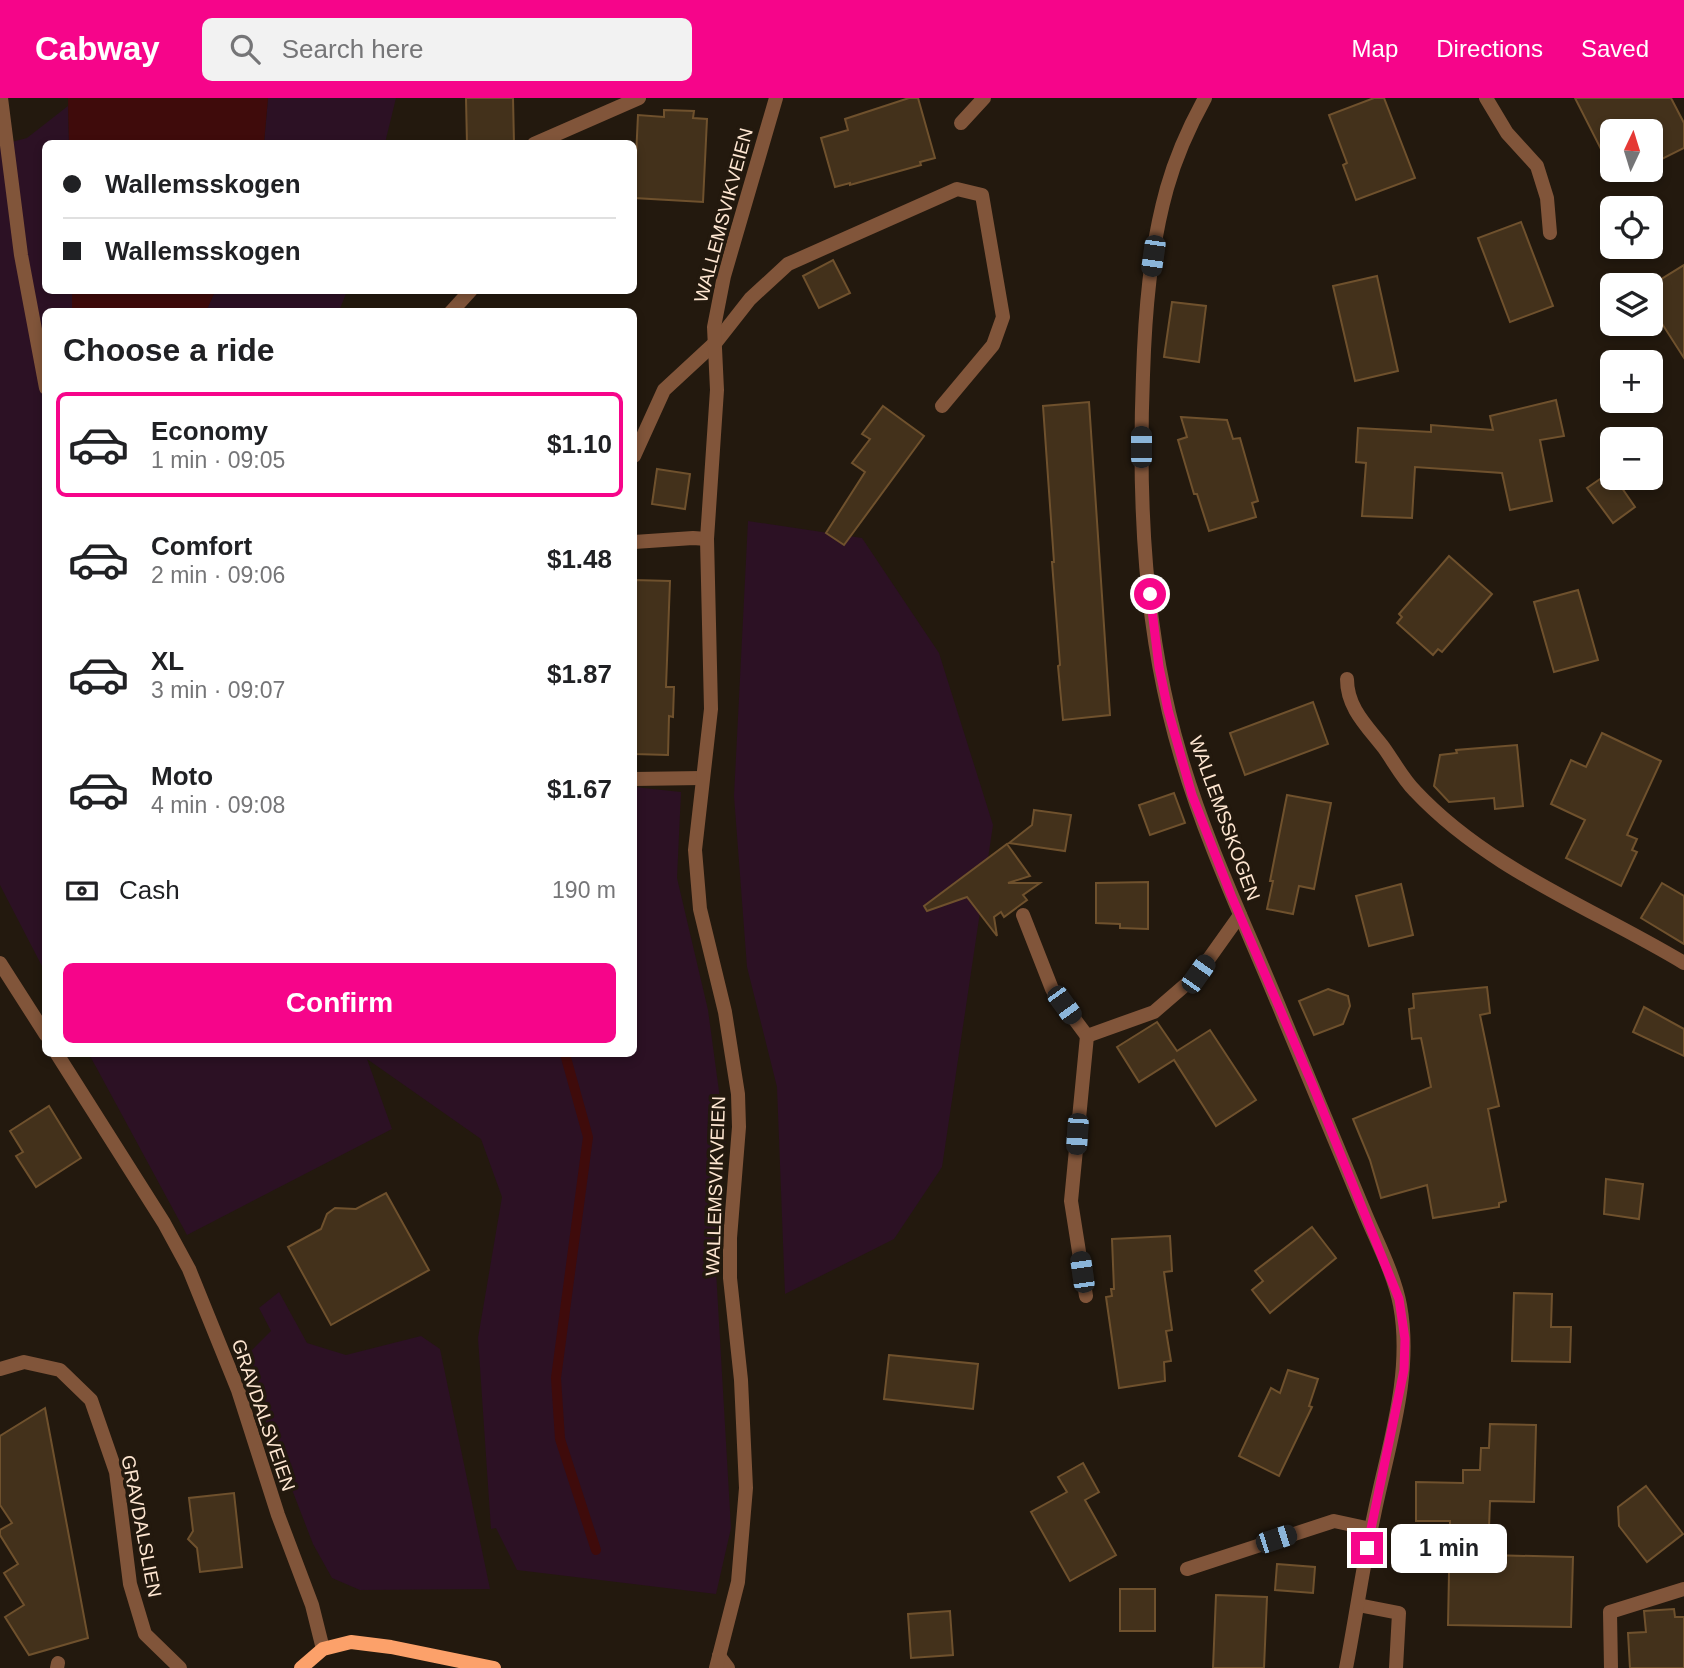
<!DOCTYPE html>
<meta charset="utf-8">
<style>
:root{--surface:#fff;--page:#f2f2f2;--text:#202124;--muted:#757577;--line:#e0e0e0;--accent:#f6058a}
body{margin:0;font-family:Helvetica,sans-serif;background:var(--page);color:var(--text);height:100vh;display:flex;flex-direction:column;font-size:26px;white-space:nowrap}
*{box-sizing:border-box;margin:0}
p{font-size:23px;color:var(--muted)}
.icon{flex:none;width:38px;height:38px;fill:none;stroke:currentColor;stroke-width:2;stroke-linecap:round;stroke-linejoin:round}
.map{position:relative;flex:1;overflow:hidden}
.side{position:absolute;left:42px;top:210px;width:595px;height:749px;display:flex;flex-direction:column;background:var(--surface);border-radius:10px;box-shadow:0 4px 10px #0003}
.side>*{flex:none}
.hud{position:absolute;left:42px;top:42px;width:595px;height:154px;border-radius:10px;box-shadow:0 4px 10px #0003;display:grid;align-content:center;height:154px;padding:0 21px;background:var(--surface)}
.needle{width:46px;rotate:4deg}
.controls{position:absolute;left:1600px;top:21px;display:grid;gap:14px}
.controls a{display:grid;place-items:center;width:63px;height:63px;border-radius:10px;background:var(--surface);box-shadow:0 4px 10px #0003;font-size:35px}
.end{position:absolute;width:32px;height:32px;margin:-16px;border:9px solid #f6058a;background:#fff;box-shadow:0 0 0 4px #fff}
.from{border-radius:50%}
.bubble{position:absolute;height:49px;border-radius:10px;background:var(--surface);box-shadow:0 4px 10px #0003;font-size:23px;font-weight:700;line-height:49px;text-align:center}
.car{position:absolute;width:21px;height:42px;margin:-21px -10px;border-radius:9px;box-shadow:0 0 5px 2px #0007;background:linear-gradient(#222 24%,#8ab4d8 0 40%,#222 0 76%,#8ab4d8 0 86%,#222 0)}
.hud b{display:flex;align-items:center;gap:24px;height:66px;font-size:26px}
.hud b+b{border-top:2px solid var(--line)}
.hud i{width:18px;height:18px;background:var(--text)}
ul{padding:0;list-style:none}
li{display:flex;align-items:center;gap:21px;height:105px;margin:0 14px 10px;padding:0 7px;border:4px solid transparent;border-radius:10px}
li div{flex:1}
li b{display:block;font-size:26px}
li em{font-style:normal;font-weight:700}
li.current{border-color:var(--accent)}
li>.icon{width:63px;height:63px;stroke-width:1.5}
h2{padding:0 21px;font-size:32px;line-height:84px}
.pay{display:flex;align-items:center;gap:18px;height:77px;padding:0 21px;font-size:26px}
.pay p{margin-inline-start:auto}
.primary-button{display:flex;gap:14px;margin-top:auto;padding:14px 21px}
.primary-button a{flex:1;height:80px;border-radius:10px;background:var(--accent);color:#fff;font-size:28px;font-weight:700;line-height:80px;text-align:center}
header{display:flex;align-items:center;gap:42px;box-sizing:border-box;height:98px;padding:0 35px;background:var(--accent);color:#fff}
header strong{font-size:33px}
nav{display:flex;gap:38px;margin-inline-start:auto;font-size:24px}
.search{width:490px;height:63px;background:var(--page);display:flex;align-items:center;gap:18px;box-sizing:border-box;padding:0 24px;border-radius:10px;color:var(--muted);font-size:26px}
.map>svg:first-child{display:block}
.green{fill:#2c1124}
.water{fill:#3f0b0b}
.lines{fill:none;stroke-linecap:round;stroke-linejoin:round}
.stream{stroke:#3f0b0b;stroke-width:10}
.building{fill:#43311b;stroke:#6f512d;stroke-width:2}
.service{stroke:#81553a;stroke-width:14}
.minor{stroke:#81553a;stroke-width:14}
.tertiary{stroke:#81553a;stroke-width:14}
.secondary{stroke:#fca16a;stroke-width:14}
.route{stroke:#f6058a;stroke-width:9}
.labels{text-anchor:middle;stroke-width:7;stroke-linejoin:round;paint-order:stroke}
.street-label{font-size:19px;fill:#fee6d1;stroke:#23190e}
</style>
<header>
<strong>Cabway</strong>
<div class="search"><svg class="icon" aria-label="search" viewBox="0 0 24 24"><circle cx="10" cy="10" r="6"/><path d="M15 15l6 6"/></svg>Search here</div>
<nav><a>Map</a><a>Directions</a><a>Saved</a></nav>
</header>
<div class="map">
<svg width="1684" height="1570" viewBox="0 0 1684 1570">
<rect width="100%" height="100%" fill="#23190e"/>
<g class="green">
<polygon points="268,0 396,0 385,45 264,45"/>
<polygon points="68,8 69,45 46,46 46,192 72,193 72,213 46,214 46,381 41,391 46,393 45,874 0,787 0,47 27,40"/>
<polygon points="215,193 215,192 347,193 339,213 206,213"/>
<polygon points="748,423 862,440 939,555 993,727 942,1069 894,1141 785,1196 777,989 747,869 734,698"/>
<polygon points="634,689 681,694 677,780 708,912 726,1045 716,1173 731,1430 716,1496 517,1472 496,1430 491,1431 478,1240 502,1099 481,1041 367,961 392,1031 187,1137 89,956 634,956"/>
<polygon points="279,1194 307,1245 346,1257 421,1238 440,1251 490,1491 360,1492 332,1480 313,1446 242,1262 271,1233 259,1210"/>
</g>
<g class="water">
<polygon points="68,0 268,0 264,45 69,45"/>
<polygon points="72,193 72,192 215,193 206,214 72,213"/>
</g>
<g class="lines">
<polyline class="stream" points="565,956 588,1039 556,1280 560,1341 596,1452"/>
</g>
<g class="building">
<polygon points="466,0 513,0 514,46 467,46"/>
<polygon points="909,0 918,0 935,60 920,64 921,67 850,87 850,85 835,89 821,40 848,32 845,21"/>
<polygon points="1374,0 1384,0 1415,80 1356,102 1343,67 1347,65 1329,17"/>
<polygon points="1575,0 1671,0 1684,25 1684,50 1650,67 1650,33 1612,33 1612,58 1606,61"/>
<polygon points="664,12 694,13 693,20 707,21 703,104 634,100 638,17 664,19"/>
<polygon points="1521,124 1553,208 1510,224 1478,140"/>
<polygon points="833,162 850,195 819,210 803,178"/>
<polygon points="1684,167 1684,260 1650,207 1650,188"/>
<polygon points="1377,178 1398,273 1355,283 1333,188"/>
<polygon points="1172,204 1206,208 1199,264 1164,259"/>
<polygon points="1556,302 1564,338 1540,342 1552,403 1510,412 1502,375 1415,369 1412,420 1362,418 1366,365 1356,364 1358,330 1431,334 1431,327 1493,332 1490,318"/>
<polygon points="1089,304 1110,617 1063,622 1058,568 1060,567 1052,464 1054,464 1043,308"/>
<polygon points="883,308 924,338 844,447 826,435 865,374 852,365 870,341 862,336"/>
<polygon points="1181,319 1227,322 1233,341 1240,340 1258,403 1252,405 1256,419 1209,433 1197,396 1194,396 1178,342 1187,339"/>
<polygon points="657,371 690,376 685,411 652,406"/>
<polygon points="1603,379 1615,380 1635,409 1613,425 1587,390"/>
<polygon points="1449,458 1492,496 1442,554 1438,551 1433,557 1397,525 1402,519 1399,516"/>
<polygon points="634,482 670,483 666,589 674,589 673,619 669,618 668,657 634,656"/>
<polygon points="1578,492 1598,562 1554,574 1534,504"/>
<polygon points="1313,604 1328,646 1245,677 1230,635"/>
<polygon points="1602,635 1661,663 1627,737 1637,741 1632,752 1637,754 1621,788 1566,760 1585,722 1551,706 1571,662 1586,669"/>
<polygon points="1517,647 1523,708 1495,711 1494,700 1449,704 1434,688 1440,657 1457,655 1456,652"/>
<polygon points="1174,695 1185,725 1150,737 1139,707"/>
<polygon points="1287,697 1331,705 1314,791 1299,788 1293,816 1267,811 1273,783 1270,783"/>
<polygon points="1034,712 1071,717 1065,753 1009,745 1032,727"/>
<polygon points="1007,746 1030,778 1008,785 1040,785 1023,797 1027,802 1004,819 1001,814 994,819 997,838 967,799 927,813 924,808"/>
<polygon points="1148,784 1148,831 1120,830 1120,826 1096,825 1096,785"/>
<polygon points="1662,785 1684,798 1684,846 1641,820"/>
<polygon points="1401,786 1413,837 1369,848 1356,798"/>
<polygon points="1487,889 1490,915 1480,917 1499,1008 1488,1011 1506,1103 1499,1105 1499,1109 1433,1120 1427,1087 1381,1100 1370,1062 1353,1021 1431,989 1421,940 1412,941 1409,911 1414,910 1413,896"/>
<polygon points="1328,891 1348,898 1350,908 1343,926 1314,937 1299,903"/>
<polygon points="1644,909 1684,931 1684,958 1633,934"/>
<polygon points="1157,924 1177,953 1210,932 1256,1002 1216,1028 1174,962 1139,984 1117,949"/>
<polygon points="49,1008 81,1060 36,1089 16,1058 23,1054 10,1033"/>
<polygon points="1606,1081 1643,1086 1639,1121 1604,1116"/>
<polygon points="386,1095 429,1172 331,1227 288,1149 321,1131 327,1116 335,1110 356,1111"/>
<polygon points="1312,1129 1336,1160 1270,1215 1252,1192 1263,1183 1255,1173"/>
<polygon points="1170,1138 1172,1173 1164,1174 1172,1232 1166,1233 1171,1263 1164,1264 1165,1283 1119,1290 1106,1199 1112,1198 1111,1191 1114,1191 1112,1141"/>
<polygon points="1514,1195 1552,1196 1551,1229 1571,1229 1570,1264 1512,1263"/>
<polygon points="889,1257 978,1266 973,1311 884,1301"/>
<polygon points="1288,1272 1318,1281 1309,1308 1312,1309 1279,1378 1239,1358 1271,1290 1280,1295"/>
<polygon points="45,1310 88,1540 29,1557 5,1519 24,1507 4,1475 18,1466 0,1437 0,1432 12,1425 0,1407 0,1338"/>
<polygon points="1490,1326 1536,1327 1534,1404 1490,1403 1488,1457 1573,1459 1571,1529 1448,1527 1450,1423 1416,1423 1416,1384 1463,1385 1463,1372 1480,1372 1481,1350 1489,1350"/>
<polygon points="1083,1365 1099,1394 1085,1402 1116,1457 1070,1483 1031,1414 1067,1394 1058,1379"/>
<polygon points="1646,1388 1683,1436 1647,1464 1619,1428 1618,1409"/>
<polygon points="234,1395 242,1469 200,1474 197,1450 188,1441 193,1433 189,1400"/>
<polygon points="1277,1466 1315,1469 1313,1495 1275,1492"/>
<rect x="1120" y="1491" width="35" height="42"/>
<polygon points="1216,1497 1267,1499 1264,1570 1213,1570"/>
<polygon points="1674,1511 1675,1519 1684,1519 1684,1570 1630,1570 1628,1535 1646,1534 1644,1513"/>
<polygon points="950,1513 953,1557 911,1560 908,1516"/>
</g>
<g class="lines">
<g class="service">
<polyline points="1,0 21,157 46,290"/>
<polyline points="961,25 984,0"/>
<polyline points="534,46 639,0"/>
<polyline points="451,214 471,192"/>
<polyline points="634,358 664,292 717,243 750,201 788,166 957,91 982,97 1003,219 993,247 942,308"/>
<polyline points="634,444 693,440 707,441"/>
<polyline points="634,681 702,680"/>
<polyline points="1023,817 1052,891 1087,938"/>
<polyline points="1086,1198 1071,1103 1087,938 1154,914 1198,876 1240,817"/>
<polyline points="1358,1507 1399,1515 1396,1570"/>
<polyline points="719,1558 728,1570"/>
<polyline points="57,1570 58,1565"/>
<polyline points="1611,1570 1610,1514 1684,1491"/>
</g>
<g class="minor">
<path d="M 1205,0 C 1189,29 1176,58 1167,90 C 1150,151 1145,215 1143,277 C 1138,404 1144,536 1181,659 C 1207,748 1248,832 1283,918 C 1310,984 1338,1049 1365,1115 C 1377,1144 1394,1176 1400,1207 C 1413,1277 1388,1348 1374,1417 C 1363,1467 1356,1519 1346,1570"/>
<polyline points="1486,0 1507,35 1537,68 1547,100 1550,135"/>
<path d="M 1347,581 C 1347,610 1367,628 1384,650 C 1394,664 1403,681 1415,693 C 1489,772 1593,810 1684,865"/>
<polyline points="0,1271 24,1264 60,1272 91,1302 116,1374 130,1486 145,1536 180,1570"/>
<polyline points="1187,1471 1334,1423 1371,1431"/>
<polyline points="716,1570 738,1484 746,1390 741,1282 730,1180 730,1140 739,1029 738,996 725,914 700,811 695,752 711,611 707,441 717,292 714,229 724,178 776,0"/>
</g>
<g class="tertiary">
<polyline points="0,865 46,937"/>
<polyline points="57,956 164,1125 189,1171 238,1292 278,1417 312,1507 323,1551"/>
</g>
<polyline class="secondary" points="301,1570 323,1551 351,1544 391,1549 494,1570"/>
</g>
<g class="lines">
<polyline class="route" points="1150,496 1159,569 1168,612 1192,697 1231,797 1313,988 1399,1201 1405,1241 1404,1272 1367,1450"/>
</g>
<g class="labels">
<g class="street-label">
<text transform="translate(723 117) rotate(-75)" y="7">WALLEMSVIKVEIEN</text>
<text transform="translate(1225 720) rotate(70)" y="7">WALLEMSSKOGEN</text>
<text transform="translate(715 1088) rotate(-88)" y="7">WALLEMSVIKVEIEN</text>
<text transform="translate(264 1317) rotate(71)" y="7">GRAVDALSVEIEN</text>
<text transform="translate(142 1428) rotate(79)" y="7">GRAVDALSLIEN</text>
</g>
</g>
</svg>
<div class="controls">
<a><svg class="needle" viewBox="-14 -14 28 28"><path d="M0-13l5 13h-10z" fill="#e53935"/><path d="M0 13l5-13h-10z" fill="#757577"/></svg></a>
<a><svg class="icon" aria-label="locate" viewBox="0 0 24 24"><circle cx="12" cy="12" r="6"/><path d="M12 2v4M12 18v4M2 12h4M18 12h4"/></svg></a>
<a><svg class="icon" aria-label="layers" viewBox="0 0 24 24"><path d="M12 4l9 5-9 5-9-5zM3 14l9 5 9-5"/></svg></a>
<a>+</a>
<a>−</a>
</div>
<i class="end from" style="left:1150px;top:496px"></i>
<i class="end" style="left:1367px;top:1450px"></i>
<div class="bubble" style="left:1391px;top:1426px;width:116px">1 min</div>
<i class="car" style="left:1153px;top:158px;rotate:188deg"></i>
<i class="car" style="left:1141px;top:349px;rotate:0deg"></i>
<i class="car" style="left:1198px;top:876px;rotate:35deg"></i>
<i class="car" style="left:1064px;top:907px;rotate:144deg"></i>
<i class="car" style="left:1077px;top:1036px;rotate:184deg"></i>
<i class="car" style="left:1082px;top:1174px;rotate:352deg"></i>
<i class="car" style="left:1276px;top:1441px;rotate:72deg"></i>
<div class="hud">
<b><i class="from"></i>Wallemsskogen</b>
<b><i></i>Wallemsskogen</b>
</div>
<section class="side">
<h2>Choose a ride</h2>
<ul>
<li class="current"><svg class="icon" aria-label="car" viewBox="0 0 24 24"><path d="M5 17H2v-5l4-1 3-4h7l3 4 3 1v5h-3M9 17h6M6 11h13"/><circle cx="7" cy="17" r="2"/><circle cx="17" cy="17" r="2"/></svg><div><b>Economy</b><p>1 min · 09:05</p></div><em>$1.10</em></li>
<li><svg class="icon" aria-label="car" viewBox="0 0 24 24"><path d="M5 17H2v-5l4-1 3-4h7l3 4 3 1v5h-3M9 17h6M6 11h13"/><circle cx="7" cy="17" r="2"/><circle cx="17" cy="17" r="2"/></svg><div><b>Comfort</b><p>2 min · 09:06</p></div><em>$1.48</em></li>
<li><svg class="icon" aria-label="car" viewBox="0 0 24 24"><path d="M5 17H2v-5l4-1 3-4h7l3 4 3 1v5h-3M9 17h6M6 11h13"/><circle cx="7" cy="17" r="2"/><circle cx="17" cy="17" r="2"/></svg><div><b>XL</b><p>3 min · 09:07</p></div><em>$1.87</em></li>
<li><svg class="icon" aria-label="car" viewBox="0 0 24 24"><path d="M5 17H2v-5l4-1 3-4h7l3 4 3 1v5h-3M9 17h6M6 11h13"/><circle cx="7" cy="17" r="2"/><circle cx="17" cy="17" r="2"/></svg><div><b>Moto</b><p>4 min · 09:08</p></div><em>$1.67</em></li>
</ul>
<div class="pay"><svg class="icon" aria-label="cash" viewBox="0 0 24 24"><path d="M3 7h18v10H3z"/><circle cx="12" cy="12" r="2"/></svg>Cash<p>190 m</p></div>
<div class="primary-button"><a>Confirm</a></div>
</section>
</div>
